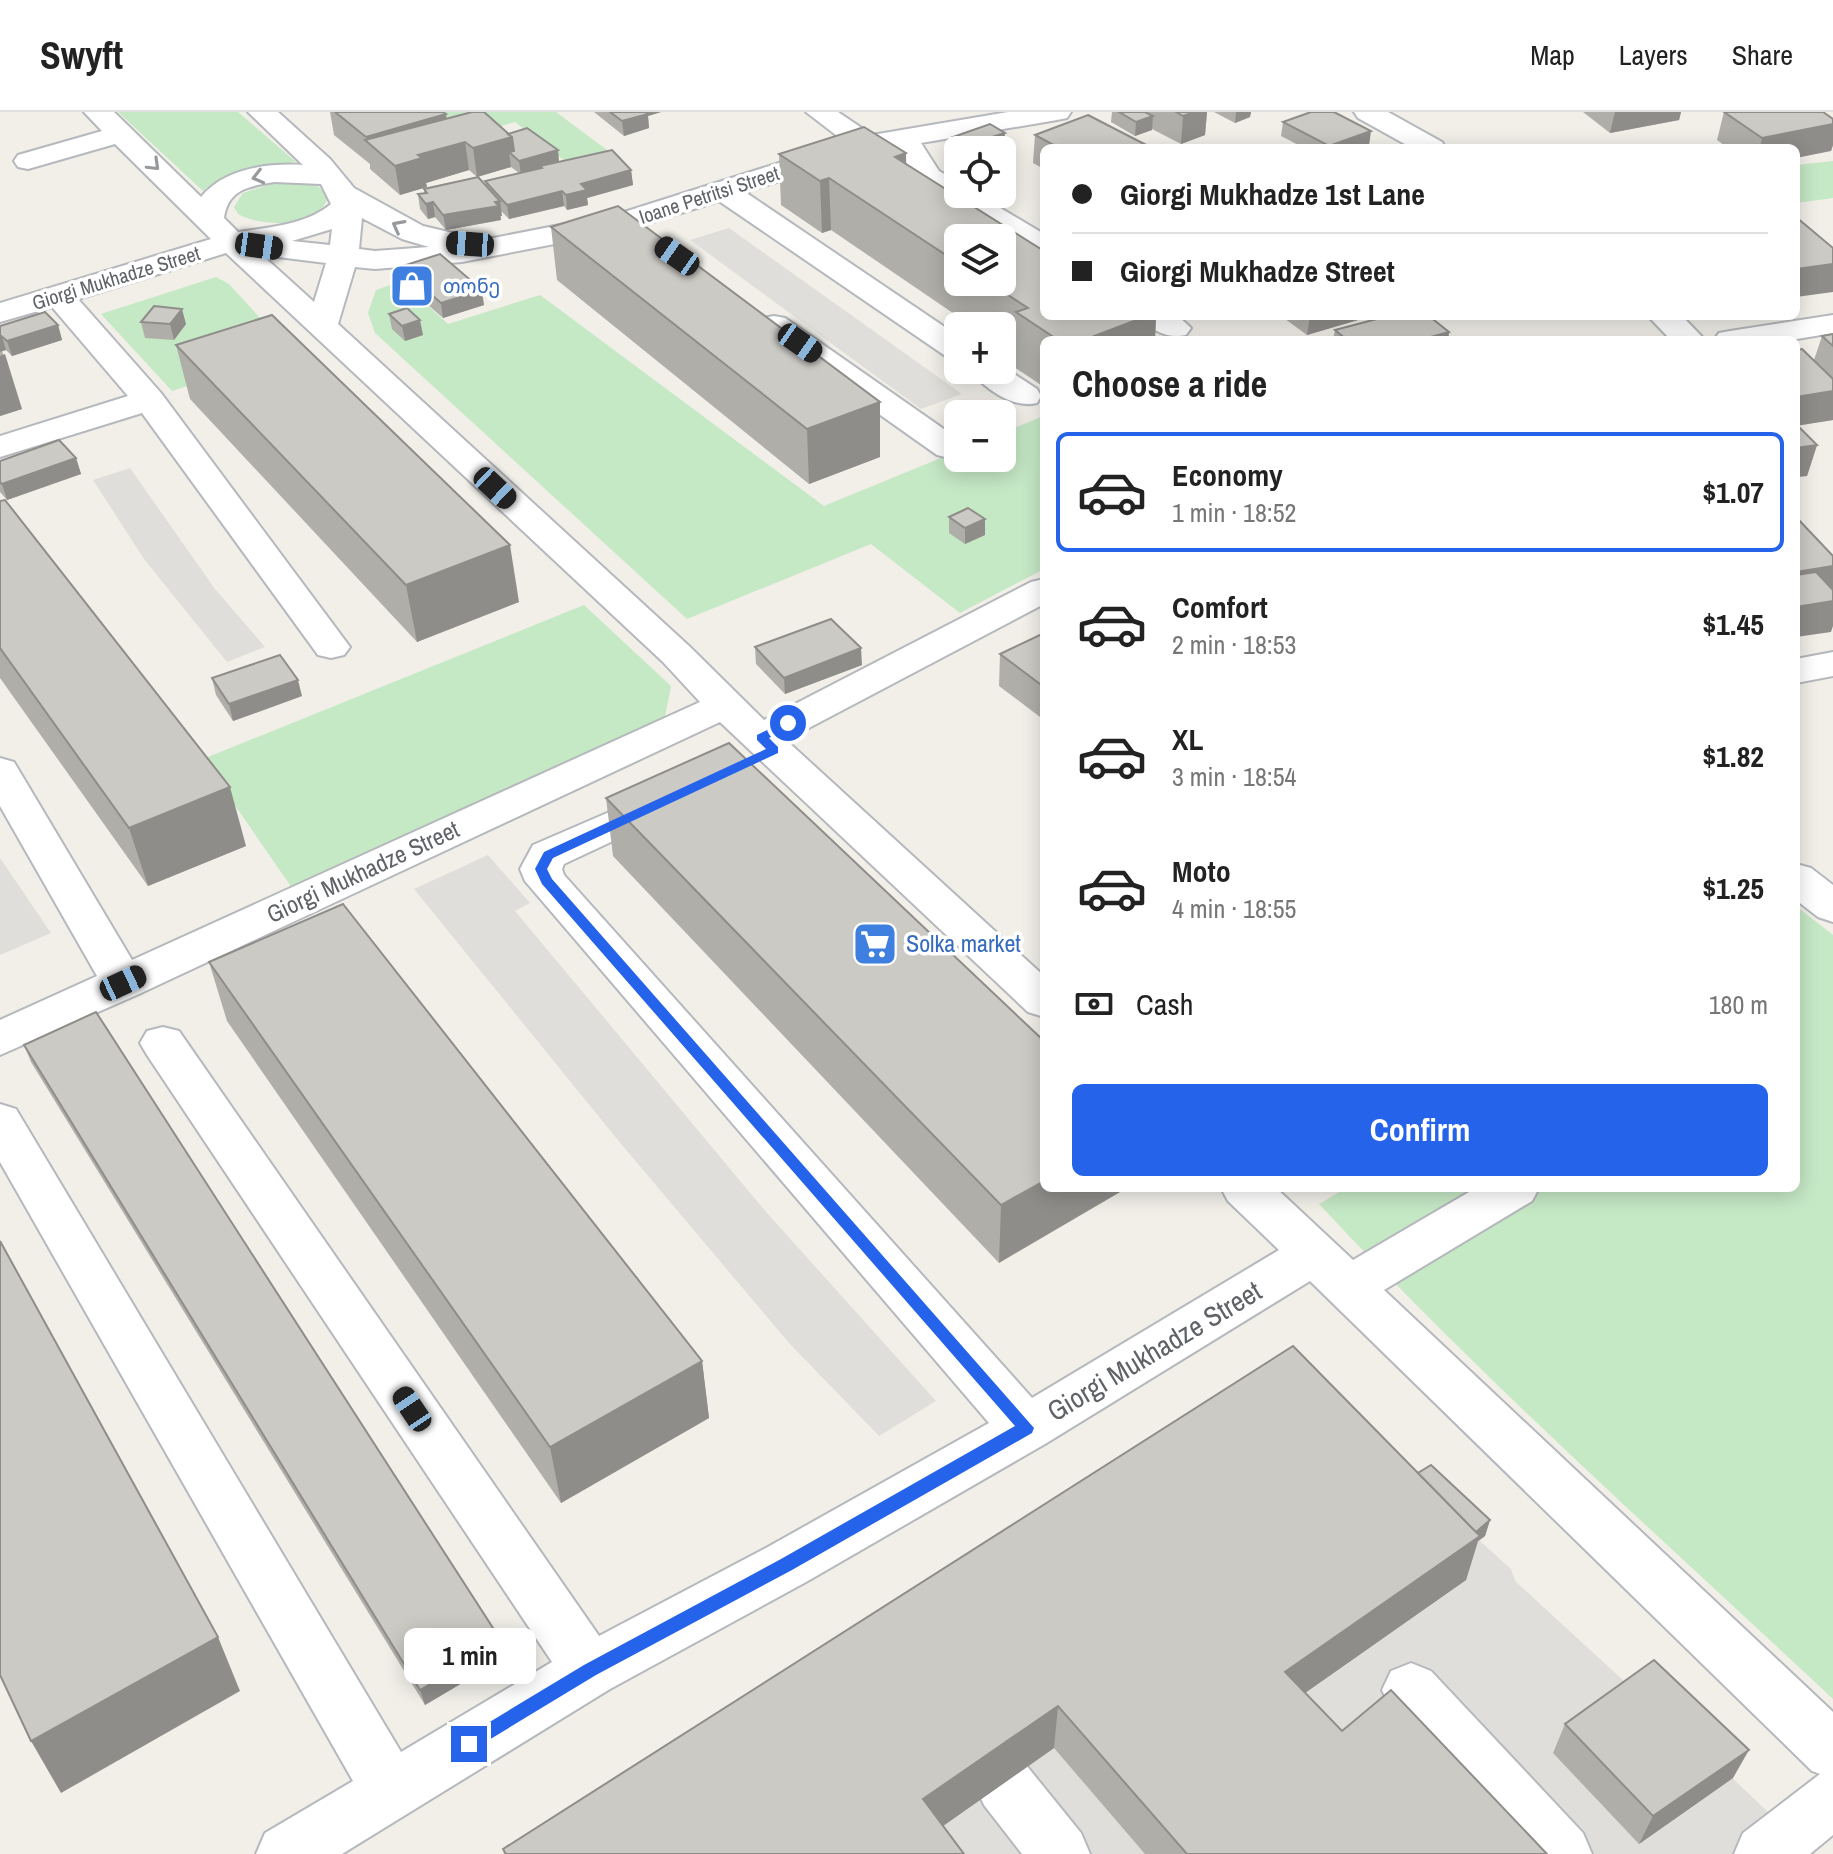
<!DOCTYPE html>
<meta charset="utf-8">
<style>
:root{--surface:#fff;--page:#f2f2f2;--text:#222;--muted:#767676;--line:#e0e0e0;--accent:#2563eb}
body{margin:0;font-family:"Archivo Narrow","Noto Sans Georgian",sans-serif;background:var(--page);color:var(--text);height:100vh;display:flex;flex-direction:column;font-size:30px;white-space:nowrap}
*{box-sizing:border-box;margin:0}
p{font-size:26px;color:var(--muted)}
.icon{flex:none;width:44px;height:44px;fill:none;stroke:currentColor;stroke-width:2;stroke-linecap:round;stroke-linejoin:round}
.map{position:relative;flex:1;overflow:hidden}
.side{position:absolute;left:1040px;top:224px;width:760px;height:856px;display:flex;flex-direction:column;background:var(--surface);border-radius:12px;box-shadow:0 4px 20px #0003}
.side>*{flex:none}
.banner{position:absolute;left:1040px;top:32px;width:760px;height:176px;border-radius:12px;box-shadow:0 4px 20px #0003;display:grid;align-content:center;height:176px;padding:0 32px;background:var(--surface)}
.controls{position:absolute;left:944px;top:24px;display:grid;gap:16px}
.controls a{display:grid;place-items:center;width:72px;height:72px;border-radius:12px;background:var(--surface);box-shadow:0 4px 20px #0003;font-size:40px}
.end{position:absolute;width:36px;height:36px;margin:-18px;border:10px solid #2563eb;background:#fff;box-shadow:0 0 0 4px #fff}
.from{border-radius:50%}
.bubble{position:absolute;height:56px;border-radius:12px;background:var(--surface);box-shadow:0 4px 20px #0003;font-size:26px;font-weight:800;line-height:56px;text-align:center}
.car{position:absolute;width:24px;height:48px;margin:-24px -12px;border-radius:10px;box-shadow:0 0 6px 2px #0007;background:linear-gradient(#222 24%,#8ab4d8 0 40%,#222 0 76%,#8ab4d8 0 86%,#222 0)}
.banner b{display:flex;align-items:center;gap:28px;height:76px;font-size:30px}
.banner b+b{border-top:2px solid var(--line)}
.banner i{width:20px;height:20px;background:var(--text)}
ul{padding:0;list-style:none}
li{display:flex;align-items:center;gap:24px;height:120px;margin:0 16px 12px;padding:0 16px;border:4px solid transparent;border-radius:12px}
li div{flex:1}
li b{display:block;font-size:30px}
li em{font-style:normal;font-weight:800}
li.current{border-color:var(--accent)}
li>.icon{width:72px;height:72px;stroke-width:1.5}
h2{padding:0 32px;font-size:36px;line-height:96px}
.pay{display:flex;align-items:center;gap:20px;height:88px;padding:0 32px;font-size:30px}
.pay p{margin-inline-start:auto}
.action{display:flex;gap:16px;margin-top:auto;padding:16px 32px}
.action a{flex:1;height:92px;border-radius:12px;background:var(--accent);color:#fff;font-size:32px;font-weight:800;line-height:92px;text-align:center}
header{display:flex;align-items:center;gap:48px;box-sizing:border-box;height:112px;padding:0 40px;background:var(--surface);border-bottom:2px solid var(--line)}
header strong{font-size:38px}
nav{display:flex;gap:44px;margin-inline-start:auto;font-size:28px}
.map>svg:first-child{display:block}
.industrial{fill:#e0deda}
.green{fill:#c5e8c5}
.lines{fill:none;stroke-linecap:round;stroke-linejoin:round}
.minor-casing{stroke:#b5b8bc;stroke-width:4}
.minor{fill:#fff;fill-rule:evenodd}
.wall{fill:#afaea9;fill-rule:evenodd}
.shaded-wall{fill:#8f8d8a}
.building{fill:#cccac5;stroke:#8f8d8a;stroke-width:2}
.oneway{stroke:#979a9d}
.route{fill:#2563eb}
.labels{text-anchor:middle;stroke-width:7;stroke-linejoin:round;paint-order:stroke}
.far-street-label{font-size:20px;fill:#5f6368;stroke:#fff}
.far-shop-label{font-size:20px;fill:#366cbe;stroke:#fff;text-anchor:start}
.street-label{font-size:24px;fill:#5f6368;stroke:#fff}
.shop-label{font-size:24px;fill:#366cbe;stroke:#fff;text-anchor:start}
.near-street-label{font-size:28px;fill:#5f6368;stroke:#fff}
</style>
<header>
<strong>Swyft</strong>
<nav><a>Map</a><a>Layers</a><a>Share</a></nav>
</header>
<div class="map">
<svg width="1833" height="1742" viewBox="0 0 1833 1742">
<rect width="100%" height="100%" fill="#f1efe8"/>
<g class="industrial">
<polygon points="729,116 962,282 921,297 690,128"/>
<polygon points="130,356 215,477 265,535 227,550 144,447 93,368"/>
<polygon points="488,743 530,791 515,799 767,1101 936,1289 879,1324 789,1231 617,1027 414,777"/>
<polygon points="0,746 51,821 0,843"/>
<polygon points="1426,1368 1485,1424 1480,1429 1511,1457 1515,1469 1636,1580 1640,1578 1812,1742 568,1742"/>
</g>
<g class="green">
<path d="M 118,0 L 238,0 L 296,50 C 263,54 230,58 203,79 Z"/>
<polygon points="432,0 556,0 611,41 570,53 515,10 464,25"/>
<polygon points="1833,49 1833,86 1796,91 1796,53"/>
<path d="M 280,69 L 318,74 L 328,85 C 318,118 261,115 238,102 L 234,95 L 243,81 Z"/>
<polygon points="216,165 229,172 291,240 172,279 101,202"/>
<polygon points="401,169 448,212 540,183 824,394 958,339 958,346 1002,346 1002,321 1044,304 1044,457 960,501 871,432 687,507 375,221 368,201 376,178"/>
<polygon points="584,493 671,574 665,604 633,636 292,776 203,647"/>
<path d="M 1796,794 L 1833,823 L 1833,1587 C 1660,1425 1481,1266 1319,1092 L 1346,1076 L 1796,1076 Z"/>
</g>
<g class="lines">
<g class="minor-casing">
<g id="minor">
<path d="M 84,0 L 114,0 L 201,85 C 225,56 268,51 303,53 L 248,0 L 278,0 L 330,47 L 354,76 L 423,114 L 470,125 L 473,130 L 621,101 L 845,30 L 806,0 L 838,0 L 872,23 L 1008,0 L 1071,0 L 1067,6 L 1057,8 L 921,31 L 939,59 L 958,70 L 958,82 L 977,82 L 1044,122 L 1044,144 L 1033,141 L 919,71 L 896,35 L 872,40 L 745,80 L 958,224 L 958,248 L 947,245 L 719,89 L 627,118 L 462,150 L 375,157 L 355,155 L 338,212 L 689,534 L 764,608 L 1031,470 L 1044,467 L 1044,492 L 786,628 L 1044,864 L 1044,905 L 1028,900 L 720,610 L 139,882 L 0,943 L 0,908 L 97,864 L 0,694 L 0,646 L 14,650 L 132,848 L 700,590 L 663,550 L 226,141 L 78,187 L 161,281 L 344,527 L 350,535 L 344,543 L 331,546 L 318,543 L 142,301 L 0,345 L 0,324 L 128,284 L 52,195 L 0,210 L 0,191 L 211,127 L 115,32 L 28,57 L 18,55 L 14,49 L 18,43 L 102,19 ZM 275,70 L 321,72 L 331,92 C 306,113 270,115 238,120 L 224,106 C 228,77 249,74 275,70 ZM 362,106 L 402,127 L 429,135 L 375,139 L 359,137 ZM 332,117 L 330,133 L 292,129 ZM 262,143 L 326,151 L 314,190 Z"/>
<polygon points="1354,0 1388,0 1442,30 1446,36 1412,36 1358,6"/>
<polygon points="1833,203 1833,221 1791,228 1714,228 1719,221 1730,219"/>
<polygon points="774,204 785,206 958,327 958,344 949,346 937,343 763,220 758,213 763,206"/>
<path d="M 1140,204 L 1178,204 L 1191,216 L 1186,223 C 1168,227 1151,219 1140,204 Z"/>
<polygon points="1648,204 1682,204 1705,228 1671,228"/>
<path d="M 1002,254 L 1037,277 L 1041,284 L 1037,291 C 1014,297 984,277 971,258 L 1002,258 Z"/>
<polygon points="1833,540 1833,564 1796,571 1796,547"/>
<polygon points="665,676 679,680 685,689 679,698 564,752 562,757 564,763 1032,1286 1279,1138 1228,1089 1221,1076 1276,1076 1353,1148 1476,1076 1539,1076 1532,1089 1384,1178 1833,1600 1833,1723 1810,1742 1734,1742 1743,1721 1820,1662 1812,1659 1310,1169 1045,1332 806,1470 610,1577 342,1742 256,1742 265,1721 353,1669 0,1050 0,992 16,997 401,1640 552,1550 147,943 140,931 147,919 163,915 179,919 599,1524 766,1436 989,1311 525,769 520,757 533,733"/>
<polygon points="1796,752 1811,756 1833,773 1833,810 1818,805 1796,788"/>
<polygon points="1411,1551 1431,1559 1583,1721 1592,1742 1522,1742 1391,1597 1382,1578 1391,1559"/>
<polygon points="1005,1645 1026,1653 1081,1721 1090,1742 1022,1742 984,1693 975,1673 984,1653"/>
</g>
</g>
<use href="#minor" class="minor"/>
</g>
<g class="wall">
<polygon points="330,0 443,0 446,2 446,7 508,22 558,38 559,50 631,58 633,73 587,86 588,93 567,98 564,94 509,107 501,99 501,108 446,118 435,105 428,107 420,97 418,82 424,81 424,77 486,73 485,69 519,61 511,55 477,65 469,58 426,71 427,75 400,83 370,57 370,52 334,23"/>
<polygon points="594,0 661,0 648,4 649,16 624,24"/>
<polygon points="1112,0 1207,0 1205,23 1181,32 1152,17 1152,18 1135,24 1111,10"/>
<polygon points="1214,0 1251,0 1250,5 1235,11"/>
<polygon points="1583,0 1681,0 1679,8 1610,21"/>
<polygon points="1724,0 1833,7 1833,33 1831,39 1796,36 1728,36 1717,28"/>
<polygon points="1283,10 1369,34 1362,36 1304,36 1281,24"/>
<polygon points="1035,23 1152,36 1044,36 1044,57 1033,51"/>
<polygon points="953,25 1004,35 996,38 958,38 958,43 953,39"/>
<path d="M 906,41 L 906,52 L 1044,204 L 1156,204 L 1155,228 L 1044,228 L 1044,275 L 1014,255 L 1014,243 L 1002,234 L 1002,214 L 972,214 L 831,118 L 822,121 L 781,93 L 779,42 ZM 958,126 L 1002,170 L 958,170 Z"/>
<polygon points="551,115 880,290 880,345 809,372 557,168"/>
<polygon points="400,155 484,193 443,206 402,170"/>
<polygon points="389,202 423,223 405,229 392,217"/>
<polygon points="1281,204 1359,204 1358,208 1307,223"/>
<polygon points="141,210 186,212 174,228 145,226"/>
<polygon points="58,213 62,228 12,244 6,238 2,239 22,297 0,304 0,214"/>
<polygon points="1335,218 1449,220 1448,228 1333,228"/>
<polygon points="1833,222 1833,308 1797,313 1817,333 1807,364 1796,365 1796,238 1814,248 1822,224"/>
<polygon points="176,233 519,490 417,530 190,287"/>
<polygon points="76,346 81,362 7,388 0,380 0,349"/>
<polygon points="0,389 246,734 148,774 0,566"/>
<polygon points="949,405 985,407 985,423 965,432 949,421"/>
<polygon points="1044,521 1044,608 999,574 1000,542"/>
<polygon points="755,535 862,553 785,582 756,552"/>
<polygon points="212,566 302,584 233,609 216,583"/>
<polygon points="606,686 1044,929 999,1151 613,744"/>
<polygon points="209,850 702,1249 709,1306 561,1391 227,909"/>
<polygon points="24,933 506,1545 425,1593 31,950"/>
<polygon points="1418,1361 1490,1408 1485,1424 1478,1429 1466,1468 1305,1581 1342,1619 1547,1742 1145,1742 1054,1636 943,1714 964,1742 504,1742 503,1737"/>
<polygon points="1565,1612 1733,1666 1639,1732 1553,1641"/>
</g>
<g class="shaded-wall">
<polygon points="611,0 661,0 648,4 649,16 624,24 622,9"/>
<polygon points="1194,0 1207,0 1205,23 1181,32 1183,4"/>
<polygon points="1236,0 1251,0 1250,5 1235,11"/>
<polygon points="1615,0 1681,0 1679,8 1610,21"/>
<polygon points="446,2 450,30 367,30 366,25"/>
<polygon points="1153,4 1152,18 1135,24 1136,10"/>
<polygon points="1833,12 1833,33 1831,39 1796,46 1796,36 1760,36 1762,26"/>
<polygon points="1371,19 1369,34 1362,36 1329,36 1329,34"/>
<polygon points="1005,21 1004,35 996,38 966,38 966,33"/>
<polygon points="512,25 515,45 509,40 511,55 477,65 473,36"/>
<polygon points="465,30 469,58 426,71 427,75 400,83 395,54 418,43"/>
<polygon points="558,38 559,53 540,54 540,58 521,63 519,49"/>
<polygon points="906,41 907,93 895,45"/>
<polygon points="631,58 633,73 587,86 588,93 567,98 566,83 581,72"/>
<polygon points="829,66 831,118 822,121 820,69"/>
<polygon points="562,79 564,94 509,107 507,93"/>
<polygon points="500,89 502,104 500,104 501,108 446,118 443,103"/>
<polygon points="433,90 435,105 428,107 426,92"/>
<polygon points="1833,152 1833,180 1796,185 1796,157"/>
<polygon points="482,178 484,193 443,206 441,191"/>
<polygon points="182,197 186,212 174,228 170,212"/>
<polygon points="1147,204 1156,204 1155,228 1084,228"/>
<polygon points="1310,204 1359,204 1358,208 1307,223"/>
<polygon points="420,208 423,223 405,229 402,214"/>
<polygon points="58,213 62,228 12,244 7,229"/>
<polygon points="1449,220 1448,228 1420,228"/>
<polygon points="1,222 6,238 0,240 0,223"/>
<polygon points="5,242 22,297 0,304 0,244"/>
<polygon points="1833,279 1833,308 1796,314 1796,285"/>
<polygon points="880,290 880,345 809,372 807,317"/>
<polygon points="1817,333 1807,364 1796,365 1796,336"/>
<polygon points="76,346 81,362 7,388 2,372"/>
<polygon points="985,407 985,423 965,432 965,416"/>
<polygon points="510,433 519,490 417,530 406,473"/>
<polygon points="1833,454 1833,477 1830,485 1796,490 1796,460"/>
<polygon points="1833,489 1833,514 1831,520 1796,525 1796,495"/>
<polygon points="861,536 862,553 785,582 784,566"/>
<polygon points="298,568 302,584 233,609 229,592"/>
<polygon points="230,675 246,734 148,774 129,716"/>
<polygon points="1044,1069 1044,1076 1127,1076 999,1151 1001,1093"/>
<polygon points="702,1249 709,1306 561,1391 550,1335"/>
<polygon points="1490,1408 1485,1424 1478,1429 1466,1468 1275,1602 1285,1560 1456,1436"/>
<polygon points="218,1525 240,1579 61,1681 31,1629"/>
<polygon points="502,1530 506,1545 425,1593 420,1578"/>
<polygon points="1058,1594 1054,1636 923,1728 923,1687"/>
<polygon points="1749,1638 1733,1666 1639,1732 1653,1704"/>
</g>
<g class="building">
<polygon points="335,0 443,0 446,2 366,25"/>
<polygon points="472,0 484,0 512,25 473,36 465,30 418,43 422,46 395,54 365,28"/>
<polygon points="610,0 645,0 648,2 622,9"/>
<polygon points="1119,0 1145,0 1153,4 1136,10"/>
<polygon points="1176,0 1194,0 1183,4"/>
<polygon points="1311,0 1334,0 1371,19 1329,34 1283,10"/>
<polygon points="1724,0 1823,0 1833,7 1833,12 1762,26"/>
<polygon points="1088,3 1152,36 1059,36 1035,23"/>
<polygon points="990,12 1005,21 966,33 953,25"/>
<polygon points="864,15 906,41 895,45 1044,139 1044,204 1147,204 1084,228 1058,228 1016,200 1028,196 988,170 1002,170 1002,126 958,126 958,151 829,66 820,69 779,42"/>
<polygon points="527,16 558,38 519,49 509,40 514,39 512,25 508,22"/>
<polygon points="612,38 631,58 581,72 587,78 566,83 562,79 507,93 485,69 542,56 540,54"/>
<polygon points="478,65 500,89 495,90 499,94 443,103 433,90 426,92 418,82 427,81 424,77"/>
<polygon points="618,94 880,290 807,317 551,115"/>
<polygon points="1796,105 1833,136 1833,152 1796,157"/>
<polygon points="440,142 482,178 441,191 400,155"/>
<polygon points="154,194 182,197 170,212 141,210"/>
<polygon points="407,196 420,208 402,214 389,202"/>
<polygon points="45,200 58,213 7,229 0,223 0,214"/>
<polygon points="272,203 510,433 406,473 176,233"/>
<polygon points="1388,204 1429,204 1449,220 1420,228 1347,228 1335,218"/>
<polygon points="1833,222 1833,234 1822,224"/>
<polygon points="1802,237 1833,267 1833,279 1796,285 1796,238"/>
<polygon points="1796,312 1817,333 1796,336"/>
<polygon points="59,328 76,346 2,372 0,370 0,349"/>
<polygon points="5,388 230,675 129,716 0,536 0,389"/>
<polygon points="968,396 985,407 965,416 949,405"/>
<polygon points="1796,405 1833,444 1833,454 1796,460"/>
<polygon points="1816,460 1833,478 1833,489 1796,495 1796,463"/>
<polygon points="831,507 861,536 784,566 755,535"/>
<polygon points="1044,521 1044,575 1000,542"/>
<polygon points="280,543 298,568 229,592 212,566"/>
<polygon points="729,631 1044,929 1044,1069 1001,1093 606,686"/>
<polygon points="343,792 702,1249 550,1335 209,850"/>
<polygon points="96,900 502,1530 420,1578 24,933"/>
<polygon points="0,1129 218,1525 31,1629 0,1563"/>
<polygon points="1293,1234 1480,1424 1285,1560 1342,1619 1391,1578 1547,1742 1187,1742 1058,1594 923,1687 964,1742 506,1742 503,1737"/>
<polygon points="1431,1353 1490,1408 1476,1420 1418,1361"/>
<polygon points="1654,1548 1749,1638 1653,1704 1565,1612"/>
</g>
<defs><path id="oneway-chevron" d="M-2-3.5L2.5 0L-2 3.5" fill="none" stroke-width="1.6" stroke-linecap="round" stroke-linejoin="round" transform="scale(2)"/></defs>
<g class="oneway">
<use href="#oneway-chevron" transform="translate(154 53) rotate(44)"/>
<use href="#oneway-chevron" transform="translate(258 65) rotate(166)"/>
<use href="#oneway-chevron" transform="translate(398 114) rotate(-152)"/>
</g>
<polygon class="route" points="788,608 794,611 792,614 769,626 778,635 778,641 553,746 547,757 552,767 1034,1316 1032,1321 792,1458 596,1563 469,1640 463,1637 460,1632 463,1626 584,1553 781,1447 1015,1314 542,772 535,757 544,740 766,637 757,628 757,623"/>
<defs>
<g id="shop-square" transform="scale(2.3)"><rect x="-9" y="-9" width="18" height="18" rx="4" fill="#3f7fe0" stroke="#fff"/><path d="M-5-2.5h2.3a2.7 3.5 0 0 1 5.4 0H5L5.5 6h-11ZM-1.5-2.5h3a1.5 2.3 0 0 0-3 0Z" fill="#fff"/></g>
<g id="supermarket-square" transform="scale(2.3)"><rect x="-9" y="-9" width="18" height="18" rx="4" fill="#3f7fe0" stroke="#fff"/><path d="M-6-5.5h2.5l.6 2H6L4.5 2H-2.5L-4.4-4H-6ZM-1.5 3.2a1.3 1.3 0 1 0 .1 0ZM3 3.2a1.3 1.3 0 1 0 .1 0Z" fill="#fff"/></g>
</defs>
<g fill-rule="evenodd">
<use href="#shop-square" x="412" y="174"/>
<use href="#supermarket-square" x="875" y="832"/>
</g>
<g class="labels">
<g class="far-street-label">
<text transform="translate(709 83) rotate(-18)" y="7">Ioane Petritsi Street</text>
<text transform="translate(116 166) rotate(-17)" y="7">Giorgi Mukhadze Street</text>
</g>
<g class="far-shop-label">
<text x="443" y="181">თონე</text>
</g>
<g class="street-label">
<text transform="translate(363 760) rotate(-25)" y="8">Giorgi Mukhadze Street</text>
</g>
<g class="shop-label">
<text x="906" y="840">Solka market</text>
</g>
<g class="near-street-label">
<text transform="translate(1154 1239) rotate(-31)" y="10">Giorgi Mukhadze Street</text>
</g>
</g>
</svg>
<div class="controls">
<a><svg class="icon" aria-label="locate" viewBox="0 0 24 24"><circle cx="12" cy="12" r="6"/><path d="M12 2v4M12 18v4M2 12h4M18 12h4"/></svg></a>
<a><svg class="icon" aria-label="layers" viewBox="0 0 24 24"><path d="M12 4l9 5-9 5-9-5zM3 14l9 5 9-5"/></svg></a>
<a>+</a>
<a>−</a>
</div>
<i class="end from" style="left:788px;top:611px"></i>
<i class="end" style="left:469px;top:1632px"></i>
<div class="bubble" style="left:404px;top:1516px;width:132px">1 min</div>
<i class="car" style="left:470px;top:132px;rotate:274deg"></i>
<i class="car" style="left:259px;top:134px;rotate:98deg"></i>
<i class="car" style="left:677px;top:144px;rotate:305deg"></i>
<i class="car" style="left:800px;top:231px;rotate:125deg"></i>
<i class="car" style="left:495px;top:376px;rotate:133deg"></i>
<i class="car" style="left:123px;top:871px;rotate:65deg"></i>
<i class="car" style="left:412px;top:1297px;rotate:326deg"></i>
<div class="banner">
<b><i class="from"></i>Giorgi Mukhadze 1st Lane</b>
<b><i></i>Giorgi Mukhadze Street</b>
</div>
<section class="side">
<h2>Choose a ride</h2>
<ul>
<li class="current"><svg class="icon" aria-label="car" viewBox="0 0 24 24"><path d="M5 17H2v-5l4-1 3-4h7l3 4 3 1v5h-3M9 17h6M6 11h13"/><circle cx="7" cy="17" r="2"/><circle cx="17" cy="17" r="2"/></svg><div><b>Economy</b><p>1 min · 18:52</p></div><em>$1.07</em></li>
<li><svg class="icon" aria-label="car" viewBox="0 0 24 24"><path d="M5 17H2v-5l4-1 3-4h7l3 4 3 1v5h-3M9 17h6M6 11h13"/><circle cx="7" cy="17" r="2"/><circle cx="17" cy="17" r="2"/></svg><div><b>Comfort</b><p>2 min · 18:53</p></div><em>$1.45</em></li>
<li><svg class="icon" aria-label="car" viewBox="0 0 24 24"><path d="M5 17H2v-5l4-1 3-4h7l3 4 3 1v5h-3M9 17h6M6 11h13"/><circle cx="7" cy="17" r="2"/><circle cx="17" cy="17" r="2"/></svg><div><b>XL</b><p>3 min · 18:54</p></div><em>$1.82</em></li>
<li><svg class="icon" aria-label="car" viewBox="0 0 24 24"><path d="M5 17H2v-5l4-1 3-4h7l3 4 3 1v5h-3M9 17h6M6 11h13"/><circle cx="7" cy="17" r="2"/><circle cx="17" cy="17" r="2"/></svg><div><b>Moto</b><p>4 min · 18:55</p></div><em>$1.25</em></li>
</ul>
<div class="pay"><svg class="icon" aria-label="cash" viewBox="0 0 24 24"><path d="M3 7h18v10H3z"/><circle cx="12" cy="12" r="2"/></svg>Cash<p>180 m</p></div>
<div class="action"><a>Confirm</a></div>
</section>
</div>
